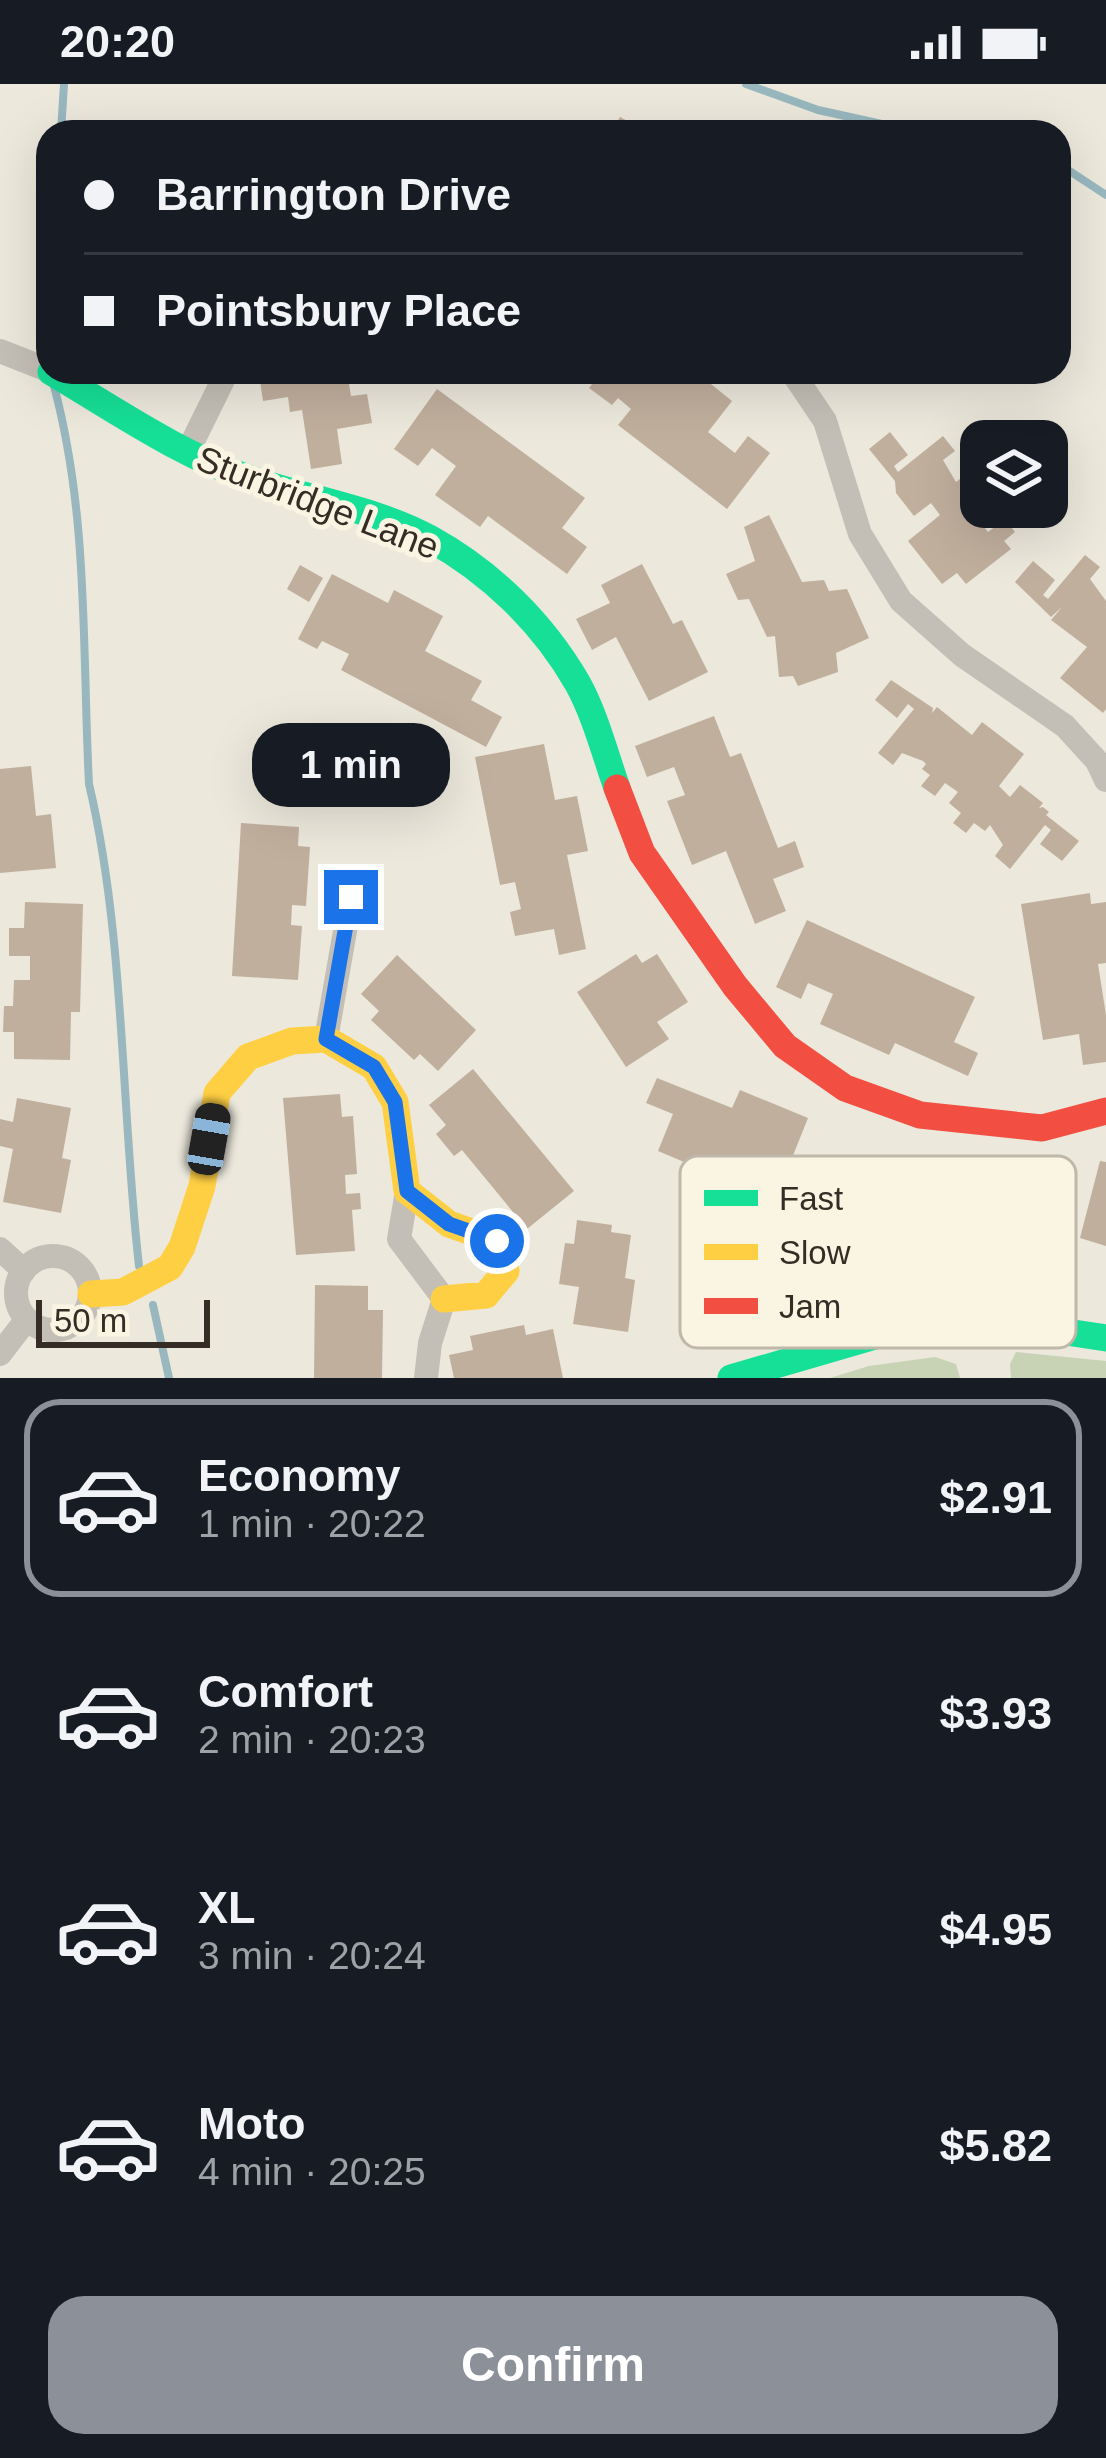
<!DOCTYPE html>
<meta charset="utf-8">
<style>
:root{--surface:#171b24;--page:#242831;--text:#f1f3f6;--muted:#9ea1a6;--line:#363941;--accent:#8c9099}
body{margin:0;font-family:Arial,sans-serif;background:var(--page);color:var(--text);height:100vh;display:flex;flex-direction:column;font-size:45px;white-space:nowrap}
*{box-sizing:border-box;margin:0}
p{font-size:39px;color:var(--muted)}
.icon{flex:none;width:66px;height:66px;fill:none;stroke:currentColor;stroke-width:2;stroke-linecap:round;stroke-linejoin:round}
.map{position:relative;height:1294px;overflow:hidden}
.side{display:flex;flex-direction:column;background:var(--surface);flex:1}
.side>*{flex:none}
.guide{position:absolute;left:36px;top:36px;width:1035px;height:264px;border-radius:36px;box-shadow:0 12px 48px #0002;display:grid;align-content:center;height:264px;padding:0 48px;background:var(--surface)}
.controls{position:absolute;left:960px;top:336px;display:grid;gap:24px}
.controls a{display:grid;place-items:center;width:108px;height:108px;border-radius:24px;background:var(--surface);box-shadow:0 12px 48px #0002;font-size:60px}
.scale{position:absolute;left:36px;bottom:30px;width:174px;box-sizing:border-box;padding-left:12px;border:6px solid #352d25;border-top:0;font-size:33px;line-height:42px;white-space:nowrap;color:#352d25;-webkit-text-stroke:9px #faf4e3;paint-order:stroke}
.end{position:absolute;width:54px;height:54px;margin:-27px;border:15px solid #1a73e8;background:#fff;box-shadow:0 0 0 6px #fff}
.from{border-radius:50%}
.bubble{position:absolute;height:84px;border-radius:36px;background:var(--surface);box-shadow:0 12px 48px #0002;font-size:39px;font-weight:700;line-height:84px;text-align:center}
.car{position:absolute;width:36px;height:72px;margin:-36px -18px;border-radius:15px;box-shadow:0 0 9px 3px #0007;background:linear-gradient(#222 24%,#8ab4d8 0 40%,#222 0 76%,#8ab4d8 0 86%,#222 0)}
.guide b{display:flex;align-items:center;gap:42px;height:114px;font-size:45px}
.guide b+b{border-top:3px solid var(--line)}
.guide i{width:30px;height:30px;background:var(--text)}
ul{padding:21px 0 0;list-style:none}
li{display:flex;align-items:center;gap:36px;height:198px;margin:0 24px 18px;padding:0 24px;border:6px solid transparent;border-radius:36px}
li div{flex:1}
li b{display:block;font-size:45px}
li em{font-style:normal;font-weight:700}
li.on{border-color:var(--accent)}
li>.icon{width:108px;height:108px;stroke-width:1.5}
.primary-button{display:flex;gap:24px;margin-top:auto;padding:24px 48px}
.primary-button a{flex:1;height:138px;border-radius:36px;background:var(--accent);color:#fff;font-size:48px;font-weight:700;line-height:138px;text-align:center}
.status{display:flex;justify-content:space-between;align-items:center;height:84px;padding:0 60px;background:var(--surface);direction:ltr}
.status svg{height:33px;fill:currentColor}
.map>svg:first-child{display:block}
.green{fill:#c8d3b6}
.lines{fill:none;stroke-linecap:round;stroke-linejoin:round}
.stream{stroke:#98b7be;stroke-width:8}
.building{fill:#c1af9d}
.street{stroke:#c4bfb6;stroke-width:24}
.fast{stroke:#16e098;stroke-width:27}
.slow{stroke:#ffcf43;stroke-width:27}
.jam{stroke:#f24e42;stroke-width:27}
.route{stroke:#1a73e8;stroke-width:15}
.labels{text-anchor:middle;stroke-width:10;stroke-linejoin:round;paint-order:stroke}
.street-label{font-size:36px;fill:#352d25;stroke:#faf4e3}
.key{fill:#faf4e3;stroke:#bfb8aa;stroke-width:3}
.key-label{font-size:33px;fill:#352d25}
</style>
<div class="status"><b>20:20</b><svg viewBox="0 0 49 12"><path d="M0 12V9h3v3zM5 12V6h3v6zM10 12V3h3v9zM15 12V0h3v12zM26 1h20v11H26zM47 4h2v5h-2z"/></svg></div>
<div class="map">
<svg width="1106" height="1294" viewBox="0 0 1106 1294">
<rect width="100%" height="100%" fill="#ece8dc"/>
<g class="green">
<polygon points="1016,1268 1106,1277 1106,1294 1011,1294 1010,1280"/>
<polygon points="935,1273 956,1280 960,1294 830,1294 869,1282"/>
</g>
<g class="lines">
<g class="stream">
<polyline points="746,0 818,26 918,48"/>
<polyline points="61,48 64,0"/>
<polyline points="1059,80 1106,111"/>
<polyline points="48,220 48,255"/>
<path d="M 54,302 C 89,433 82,565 89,700 C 125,852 121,1026 139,1182"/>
<polyline points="153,1221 169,1294"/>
</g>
</g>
<g class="building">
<polygon points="620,33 648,48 611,48"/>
<polygon points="269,288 347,288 351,312 367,310 372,339 337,345 342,380 311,385 302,326 290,328 288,313 263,317 259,290"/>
<polygon points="601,288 678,288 684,293 687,288 696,288 732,317 708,348 735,369 748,352 770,369 727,425 618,341 631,325 618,314 612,321 589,304"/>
<polygon points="437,305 585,414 562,444 587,463 567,490 488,432 480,443 435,411 456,382 432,364 418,382 394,365"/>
<polygon points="890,348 908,371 894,382 898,388 943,352 955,367 943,376 956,398 964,392 971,401 981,393 981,423 992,426 979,436 988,448 1005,435 1015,448 1004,457 1011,465 966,500 957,489 942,500 908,457 940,431 931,419 914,432 896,409 895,397 869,365"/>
<polygon points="769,431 802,498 824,496 829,507 847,505 869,554 836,569 838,588 798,602 793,592 779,593 775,552 767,553 749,515 738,516 726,490 755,477 744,443"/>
<polygon points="1085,471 1100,483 1090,495 1106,517 1106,625 1103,629 1060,594 1087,563 1051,536 1062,523 1051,533 1015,498 1033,477 1055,496 1043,511 1048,515"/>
<polygon points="642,480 673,540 682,536 708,588 649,617 616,553 592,566 576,535 610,519 601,501"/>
<polygon points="300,481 323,494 309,518 287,505"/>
<polygon points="332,490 388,519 394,506 443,532 425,567 482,597 471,616 502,633 486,663 341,586 349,570 322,557 317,565 298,555"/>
<polygon points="891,596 933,624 932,629 937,623 972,651 982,638 1024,670 999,702 1010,713 1020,701 1043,719 1039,724 1043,723 1049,728 1046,731 1079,757 1062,777 1040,760 1051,746 1045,741 1010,785 995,772 1003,761 990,741 985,747 974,739 966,749 953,739 961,729 949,719 958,708 945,699 935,712 921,702 930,691 922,685 926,680 923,677 902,669 893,681 878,669 914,625 908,620 897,634 875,616"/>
<polygon points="714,632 730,673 741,669 778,764 795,757 804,783 773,795 786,827 755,840 726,767 692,781 667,717 685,711 674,683 647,693 635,662"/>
<polygon points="544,660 555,716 577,712 588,767 567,771 586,865 559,871 554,845 515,852 510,828 521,825 515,798 500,801 475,673"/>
<polygon points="31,682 36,732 51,730 56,784 0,789 0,685"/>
<polygon points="241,739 299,743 298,762 310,763 306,822 292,821 291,841 302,842 298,896 232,892"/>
<polygon points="1090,809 1091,820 1106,818 1106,879 1098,880 1106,931 1106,978 1083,981 1079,950 1043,956 1021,820"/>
<polygon points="25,818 83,820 80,928 71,928 70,976 14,975 14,948 3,948 4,922 13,922 14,896 30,896 30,872 9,872 9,844 24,844"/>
<polygon points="807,836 975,913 954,958 978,969 968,992 895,959 889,971 820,940 833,910 808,899 801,915 776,903"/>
<polygon points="636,870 642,879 657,870 688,918 657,938 669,955 626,983 577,908"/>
<polygon points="397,871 476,946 438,987 420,970 414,976 371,936 379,927 361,910"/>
<polygon points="473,985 574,1107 527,1145 462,1066 454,1072 436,1050 446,1041 429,1021"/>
<polygon points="657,994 732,1024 740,1006 808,1034 792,1074 798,1077 781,1119 658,1067 673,1030 646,1019"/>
<polygon points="340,1010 342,1033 353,1032 357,1090 345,1091 346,1110 360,1109 361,1125 352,1126 355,1167 296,1171 283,1014"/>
<polygon points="17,1014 71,1024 62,1074 71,1076 61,1129 3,1118 13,1065 0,1062 0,1035 13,1038"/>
<polygon points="929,1072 1041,1084 1032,1174 861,1157 866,1120 831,1116 835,1085 927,1095"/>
<polygon points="1100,1077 1106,1078 1106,1162 1080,1154"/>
<polygon points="577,1136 612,1141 611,1148 631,1151 625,1194 635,1196 628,1248 573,1240 579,1203 559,1200 565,1159 574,1160"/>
<polygon points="315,1201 368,1202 368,1226 383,1226 382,1294 314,1294"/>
<polygon points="524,1241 526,1251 553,1245 563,1294 454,1294 449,1271 473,1266 470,1252"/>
</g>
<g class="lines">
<g class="street">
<polyline points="0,267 48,286"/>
<polyline points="792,288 825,337 860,450 901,517 962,571 1065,642 1097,677 1106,696"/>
<polyline points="187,369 227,288"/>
<polyline points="326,955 351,813"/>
<polyline points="407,1107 399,1155 444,1215 430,1259 426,1294"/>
<polyline points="0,1165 24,1187"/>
<circle cx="53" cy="1209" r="37"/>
<polyline points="0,1270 27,1235"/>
</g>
<g class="fast">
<path d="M 51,288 C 117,327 181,372 254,396 C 311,416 375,425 429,454 C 491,488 543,539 578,600 C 595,631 605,670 617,704"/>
<polyline points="731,1294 892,1247 1020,1241 1106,1254"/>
</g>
<polyline class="slow" points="91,1210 123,1208 170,1183 182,1163 202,1102 217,1009 248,973 292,957 326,955 374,983 395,1018 407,1107 449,1140 497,1157 506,1187 486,1211 444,1215"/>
<polyline class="jam" points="617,704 642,769 735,902 785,962 845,1004 920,1031 1042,1044 1106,1027"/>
</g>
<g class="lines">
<polyline class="route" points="351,813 326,955 374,983 395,1018 407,1107 449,1140 497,1157"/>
</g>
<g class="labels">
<g class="street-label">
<text transform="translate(318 418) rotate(21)" y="13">Sturbridge Lane</text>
</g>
</g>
<rect x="680" y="1072" width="396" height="192" rx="18" class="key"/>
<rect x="704" y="1106" width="54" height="16" fill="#16e098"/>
<rect x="704" y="1160" width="54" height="16" fill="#ffcf43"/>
<rect x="704" y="1214" width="54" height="16" fill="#f24e42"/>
<g class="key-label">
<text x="779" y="1126">Fast</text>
<text x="779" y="1180">Slow</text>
<text x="779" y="1234">Jam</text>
</g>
</svg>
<div class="controls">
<a><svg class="icon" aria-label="layers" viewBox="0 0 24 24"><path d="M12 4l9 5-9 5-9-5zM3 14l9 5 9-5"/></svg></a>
</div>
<div class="scale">50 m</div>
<i class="end from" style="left:497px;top:1157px"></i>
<i class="end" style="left:351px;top:813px"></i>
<div class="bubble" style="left:252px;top:639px;width:198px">1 min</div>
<i class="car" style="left:209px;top:1055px;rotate:10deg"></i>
<div class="guide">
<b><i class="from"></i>Barrington Drive</b>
<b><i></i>Pointsbury Place</b>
</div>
</div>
<section class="side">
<ul>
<li class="on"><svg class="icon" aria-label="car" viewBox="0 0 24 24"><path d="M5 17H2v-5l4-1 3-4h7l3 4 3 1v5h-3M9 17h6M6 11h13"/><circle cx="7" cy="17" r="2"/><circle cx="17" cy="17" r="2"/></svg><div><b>Economy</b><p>1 min · 20:22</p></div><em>$2.91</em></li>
<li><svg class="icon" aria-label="car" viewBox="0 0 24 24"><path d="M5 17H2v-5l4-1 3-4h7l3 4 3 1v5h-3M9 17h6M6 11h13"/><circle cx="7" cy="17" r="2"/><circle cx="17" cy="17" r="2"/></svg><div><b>Comfort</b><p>2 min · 20:23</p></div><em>$3.93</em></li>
<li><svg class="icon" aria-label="car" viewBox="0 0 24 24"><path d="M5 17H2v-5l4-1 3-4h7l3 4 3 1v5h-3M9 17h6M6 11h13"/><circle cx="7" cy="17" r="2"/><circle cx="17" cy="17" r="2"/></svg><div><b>XL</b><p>3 min · 20:24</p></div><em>$4.95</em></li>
<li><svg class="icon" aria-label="car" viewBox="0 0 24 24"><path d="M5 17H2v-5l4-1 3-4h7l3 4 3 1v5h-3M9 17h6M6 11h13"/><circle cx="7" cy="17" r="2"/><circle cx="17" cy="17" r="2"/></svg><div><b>Moto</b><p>4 min · 20:25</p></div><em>$5.82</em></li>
</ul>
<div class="primary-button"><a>Confirm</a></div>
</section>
